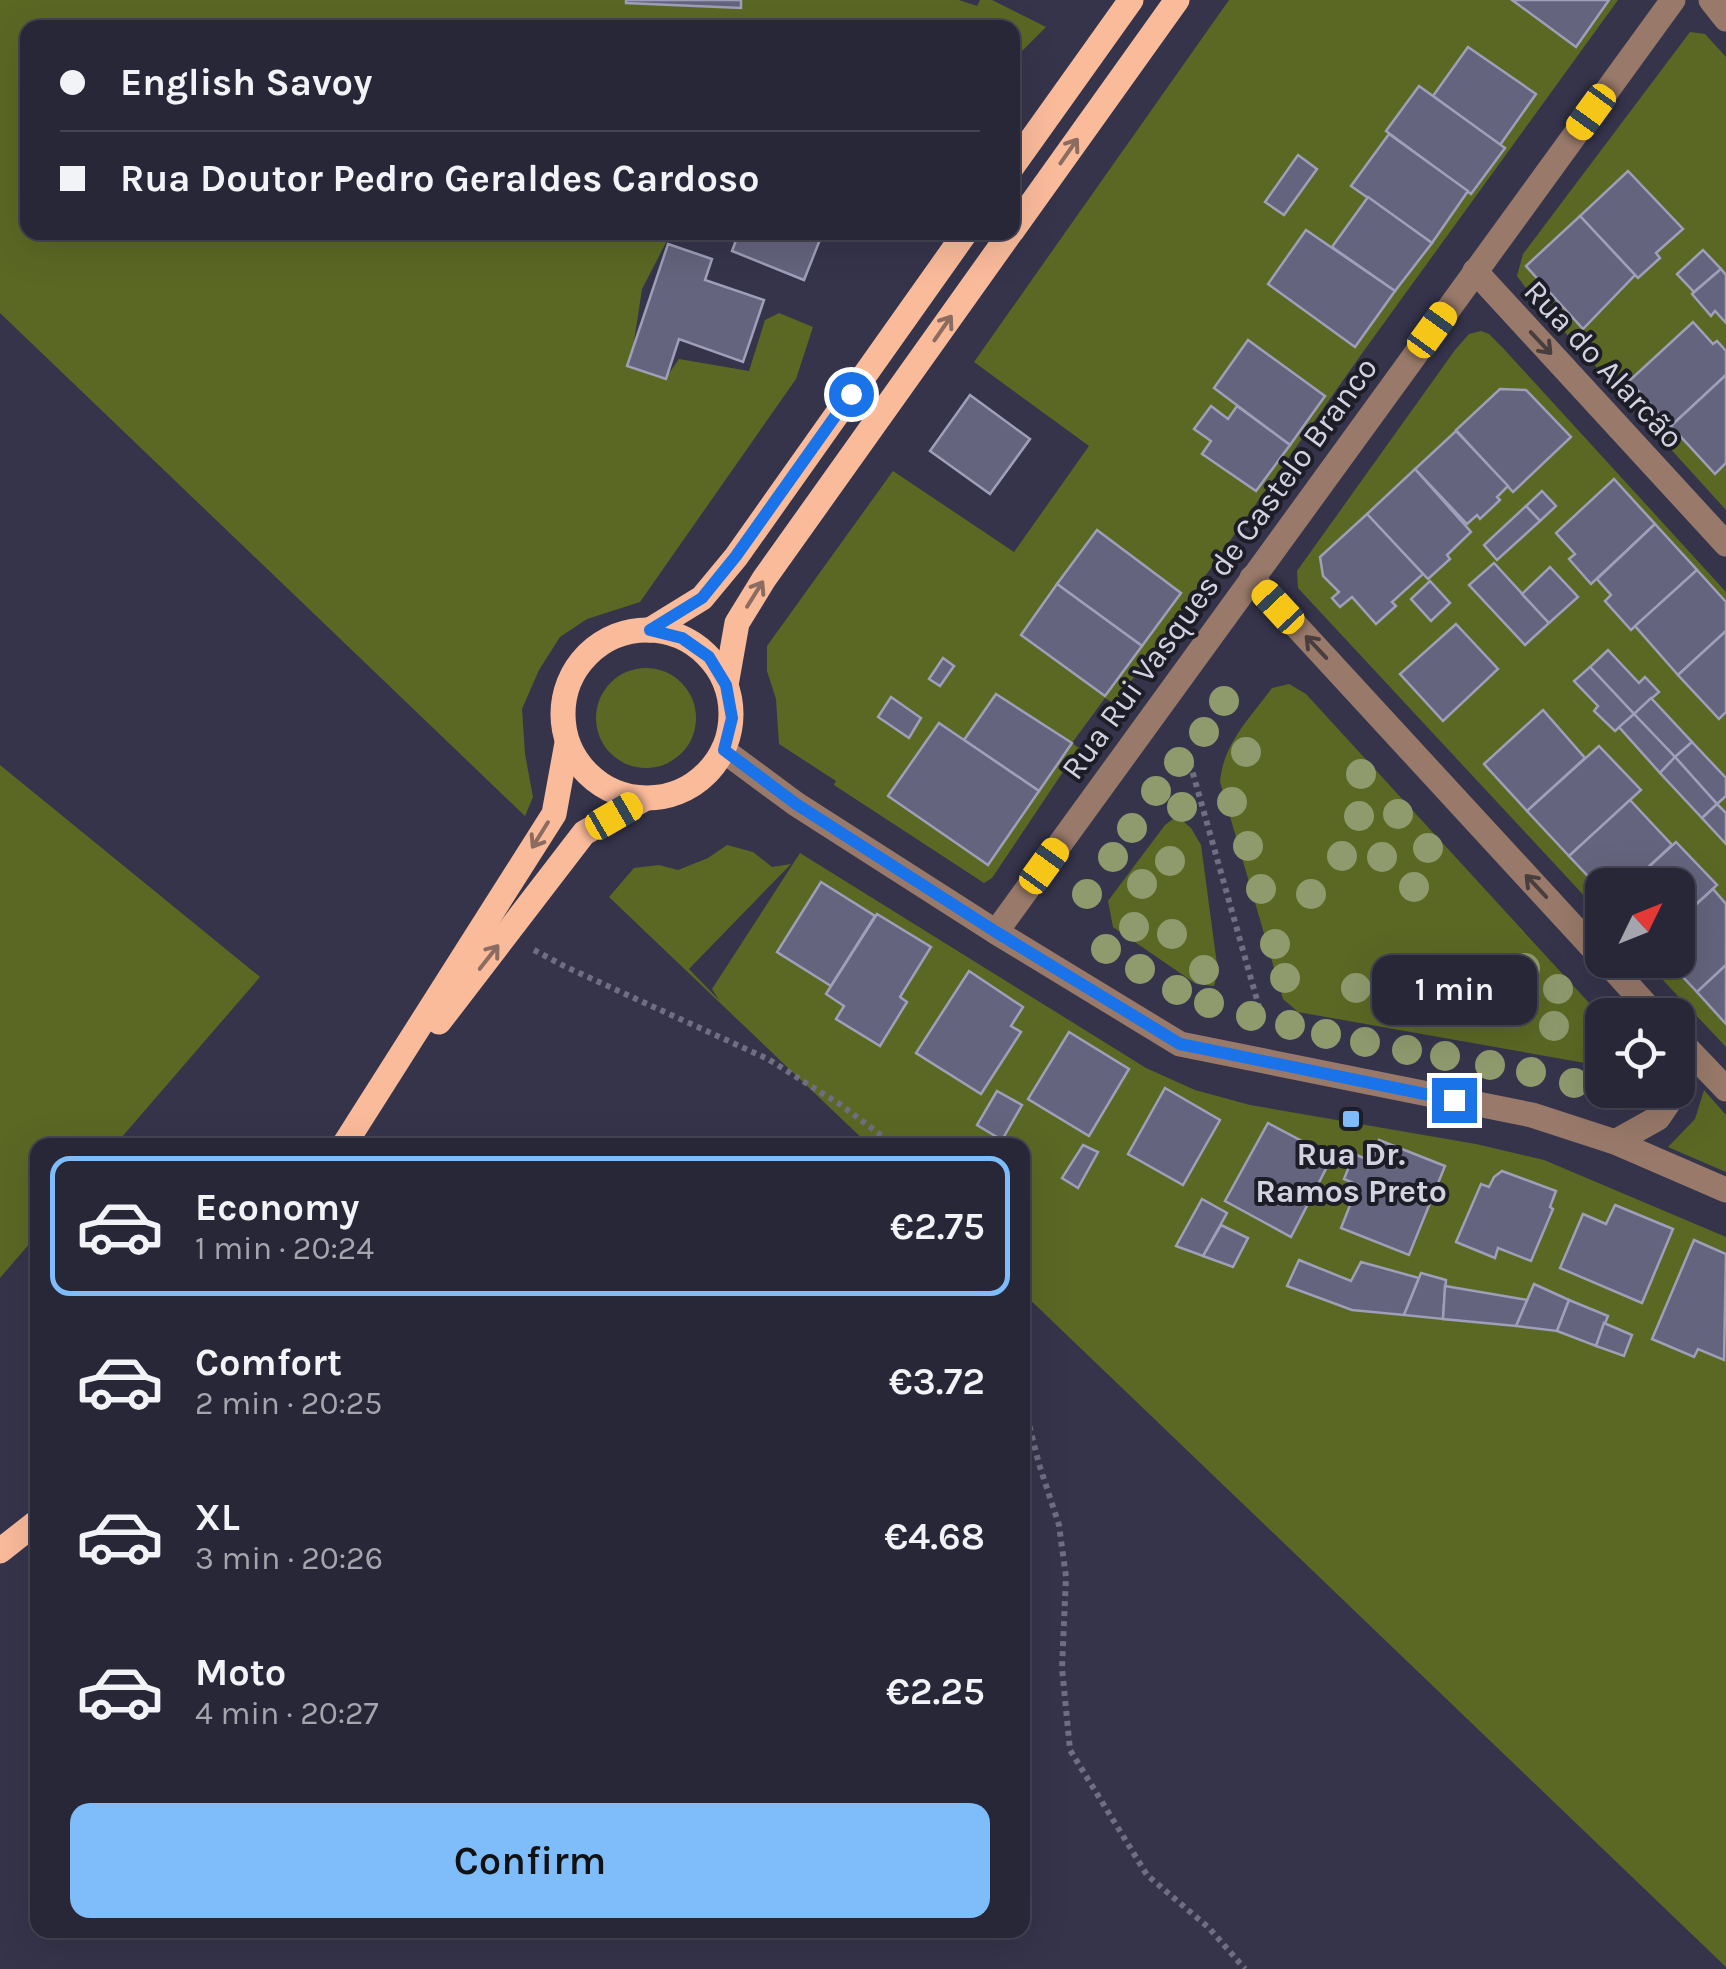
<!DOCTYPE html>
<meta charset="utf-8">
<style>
:root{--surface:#282738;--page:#343343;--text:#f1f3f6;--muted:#a5a5ae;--line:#444453;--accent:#7ebdf9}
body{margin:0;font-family:Karla,sans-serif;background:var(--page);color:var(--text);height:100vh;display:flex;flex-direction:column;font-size:38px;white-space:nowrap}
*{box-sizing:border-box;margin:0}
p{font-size:32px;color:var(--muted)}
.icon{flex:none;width:55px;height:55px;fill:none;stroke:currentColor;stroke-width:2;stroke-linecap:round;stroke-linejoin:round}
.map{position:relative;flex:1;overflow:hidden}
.details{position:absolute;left:30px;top:1138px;width:1000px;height:800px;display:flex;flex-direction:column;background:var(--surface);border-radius:20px;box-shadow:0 10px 40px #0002,0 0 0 2px var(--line)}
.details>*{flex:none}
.guide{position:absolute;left:20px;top:20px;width:1000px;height:220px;border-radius:20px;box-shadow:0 10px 40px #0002,0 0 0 2px var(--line);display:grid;align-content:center;height:220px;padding:0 40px;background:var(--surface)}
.needle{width:65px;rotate:47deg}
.tools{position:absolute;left:1585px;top:868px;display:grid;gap:20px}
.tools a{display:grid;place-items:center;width:110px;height:110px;border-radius:20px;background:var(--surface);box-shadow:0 10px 40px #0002,0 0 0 2px var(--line);font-size:50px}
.end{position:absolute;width:45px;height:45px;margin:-22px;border:12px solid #1a73e8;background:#fff;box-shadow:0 0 0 5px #fff}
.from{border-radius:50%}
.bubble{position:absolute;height:70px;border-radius:20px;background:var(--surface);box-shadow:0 10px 40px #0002,0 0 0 2px var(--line);font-size:32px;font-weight:600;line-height:70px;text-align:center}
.car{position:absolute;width:30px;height:60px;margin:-30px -15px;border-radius:12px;box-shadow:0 0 8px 2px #0007;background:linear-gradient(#f5c518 24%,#345 0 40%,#f5c518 0 76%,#345 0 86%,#f5c518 0)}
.guide b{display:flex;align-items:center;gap:35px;height:95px;font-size:38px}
.guide b+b{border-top:2px solid var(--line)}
.guide i{width:25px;height:25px;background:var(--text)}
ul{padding:18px 0 0;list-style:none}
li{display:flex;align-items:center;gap:30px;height:140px;margin:0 20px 15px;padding:0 20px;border:5px solid transparent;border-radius:20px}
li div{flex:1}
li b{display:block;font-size:38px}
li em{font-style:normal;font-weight:600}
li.selected{border-color:var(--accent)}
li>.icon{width:90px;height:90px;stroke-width:1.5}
.primary-button{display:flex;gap:20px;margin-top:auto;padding:20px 40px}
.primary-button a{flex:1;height:115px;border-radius:20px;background:var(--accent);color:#111;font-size:40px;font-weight:600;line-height:115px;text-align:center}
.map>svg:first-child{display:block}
.green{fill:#5b6824}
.building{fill:#65647e;stroke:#9f9fba;stroke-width:2.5}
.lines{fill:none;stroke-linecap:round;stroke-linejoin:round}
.path{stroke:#6f6e82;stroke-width:6;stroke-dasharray:5 5;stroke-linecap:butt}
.minor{stroke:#997a6a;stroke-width:25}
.major{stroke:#fabb9b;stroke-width:25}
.tree{fill:#8f9a6d}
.oneway{stroke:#8c6c61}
.oneway2{stroke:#483e3e}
.route{stroke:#1a73e8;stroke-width:12}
.poi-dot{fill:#7ebdf9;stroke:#1d1d27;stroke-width:4}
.labels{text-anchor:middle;stroke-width:8;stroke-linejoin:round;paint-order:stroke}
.street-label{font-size:32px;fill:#d2d2e1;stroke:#1d1d27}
.poi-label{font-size:32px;font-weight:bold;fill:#d2d2e1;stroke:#1d1d27}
</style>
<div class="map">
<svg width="1726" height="1969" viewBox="0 0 1726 1969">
<rect width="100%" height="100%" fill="#35344b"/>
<g class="green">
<polygon points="0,0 959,0 977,6 980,0 992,0 1046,27 1013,60 1012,28 28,28 28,232 671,233 642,289 633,348 628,366 665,379 679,359 749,371 765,320 779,313 813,327 796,379 640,602 587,619 560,637 539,670 522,709 525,754 533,797 525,816 0,313"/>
<polygon points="1229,0 1618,0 1363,352 1115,704 1105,698 1072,743 1079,748 992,878 984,883 834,785 836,781 779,744 776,699 767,671 767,646 893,471 1014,552 1089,446 974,362"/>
<polygon points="1690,32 1705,34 1726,57 1726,510 1531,295 1517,276 1523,254"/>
<polygon points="1481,331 1489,334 1503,348 1726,592 1726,1047 1644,960 1678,960 1678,885 1602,885 1602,915 1298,588 1297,571 1455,350 1469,334"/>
<circle cx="646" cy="718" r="50"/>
<path d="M 1289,684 L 1306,694 L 1602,1017 L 1602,1066 L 1298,1012 L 1283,999 L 1220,782 C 1223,744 1250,718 1272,688 Z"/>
<polygon points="0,765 260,977 115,1145 38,1145 37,1235 0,1278"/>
<polygon points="1177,816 1191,828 1201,845 1218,972 1214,986 1196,984 1113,927 1108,901 1165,825"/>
<polygon points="727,845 753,852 772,867 791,864 689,969 719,1000 712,989 800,853 1146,1068 1195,1090 1250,1105 1476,1144 1544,1160 1726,1237 1726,1967 1023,1293 1022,1145 869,1145 609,897 634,868 659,865 678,870 708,858"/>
<polygon points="1704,1090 1726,1115 1726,1172 1668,1147 1695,1119"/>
</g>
<g class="building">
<polygon points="626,0 741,0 741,8 626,3"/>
<polygon points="1512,0 1609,0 1576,47"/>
<polygon points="1468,47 1536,94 1500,145 1433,96"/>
<polygon points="1419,86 1505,148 1471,194 1386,131"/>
<polygon points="1389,134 1468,191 1432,243 1351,186"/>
<polygon points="1298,155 1317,169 1284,215 1265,202"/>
<polygon points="1628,171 1683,229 1656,253 1660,258 1638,278 1580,216"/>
<polygon points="1368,197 1432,243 1395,291 1332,247"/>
<polygon points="1580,216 1635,275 1583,329 1526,266"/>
<polygon points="1306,230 1395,291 1355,347 1268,284"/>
<polygon points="739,232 823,232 804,280 732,251"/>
<polygon points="668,244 712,259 705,280 764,300 743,362 679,339 666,379 627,366"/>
<polygon points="1703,250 1721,269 1694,292 1677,274"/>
<polygon points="1721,269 1726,275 1726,323 1715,311 1711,316 1692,294"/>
<polygon points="1693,322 1713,344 1717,341 1726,351 1726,375 1671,426 1629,381"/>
<polygon points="1248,340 1325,396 1290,445 1214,388"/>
<polygon points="1726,375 1726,463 1715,474 1671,426"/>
<polygon points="1500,389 1526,390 1571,437 1513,492 1456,430"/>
<polygon points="970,395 1030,439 990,494 930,451"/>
<polygon points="1211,406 1228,419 1237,406 1290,445 1256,491 1202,454 1211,441 1194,429"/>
<polygon points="1456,431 1508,486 1497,497 1500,500 1480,519 1477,515 1467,524 1415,469"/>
<polygon points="1415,469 1471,532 1447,555 1450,559 1428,579 1367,514"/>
<polygon points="1614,479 1655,524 1591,584 1569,559 1575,554 1556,533"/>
<polygon points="1542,491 1556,506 1540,521 1526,506"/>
<polygon points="1526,506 1540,521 1497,560 1484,545"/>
<polygon points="1367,514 1423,574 1392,602 1396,606 1376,624 1352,597 1340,607 1332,598 1339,592 1323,576 1320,557"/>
<polygon points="1655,524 1697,570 1631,630 1605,601 1611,595 1597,579"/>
<polygon points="1097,530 1181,593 1142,646 1057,584"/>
<polygon points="1494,563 1549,623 1525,645 1469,585"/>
<polygon points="1550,567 1578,597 1549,623 1522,594"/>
<polygon points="1697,570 1726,602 1726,631 1678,675 1635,626"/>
<polygon points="1430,581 1450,603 1431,621 1411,599"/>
<polygon points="1057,584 1142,646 1105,696 1021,635"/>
<polygon points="1456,624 1498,669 1443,721 1400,674"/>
<polygon points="1726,631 1726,712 1719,719 1678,675"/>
<polygon points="1608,650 1639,683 1645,677 1659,692 1634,714 1590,667"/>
<polygon points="943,658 954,666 940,686 929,679"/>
<polygon points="1590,667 1634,714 1615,731 1594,711 1598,706 1574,681"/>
<polygon points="996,694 1072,743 1039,791 964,740"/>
<polygon points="891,697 921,718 909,738 878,717"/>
<polygon points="1651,698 1692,742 1675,757 1634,714"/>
<polygon points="1543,710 1585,758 1527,811 1484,764"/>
<polygon points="1634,714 1675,757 1660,773 1619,727"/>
<polygon points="939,723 1039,791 988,865 888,796"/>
<polygon points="1692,742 1726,778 1726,796 1717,804 1675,757"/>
<polygon points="1599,746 1641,790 1569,856 1527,811"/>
<polygon points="1675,757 1717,804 1702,818 1660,773"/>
<polygon points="1630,800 1672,845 1629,885 1602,885 1602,891 1569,856"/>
<polygon points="1717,804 1726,813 1726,844 1702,818"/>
<polygon points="1676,842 1717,885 1678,921 1678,885 1629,885"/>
<polygon points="821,882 875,916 831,986 777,952"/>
<polygon points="1713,889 1726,904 1726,965 1697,992 1667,960 1678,960 1678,921"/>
<polygon points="877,914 931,947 900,997 907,1002 880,1046 836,1019 844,1006 826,994"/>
<polygon points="1726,965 1726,1024 1697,992"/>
<polygon points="969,971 1023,1007 1011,1026 1021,1032 981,1094 916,1053"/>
<polygon points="1069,1032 1129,1069 1089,1136 1028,1099"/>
<polygon points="1165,1088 1220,1120 1183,1185 1128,1154"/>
<polygon points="997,1091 1022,1105 1002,1140 977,1125"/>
<polygon points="1268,1123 1332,1157 1291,1237 1225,1201"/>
<polygon points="1379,1140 1445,1166 1409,1255 1341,1228 1358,1185 1344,1179 1354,1154 1371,1161"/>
<polygon points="1083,1145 1098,1152 1078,1188 1062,1178"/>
<polygon points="1502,1171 1556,1191 1550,1207 1553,1209 1531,1261 1498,1248 1495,1258 1456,1242 1481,1184 1489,1187 1494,1177"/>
<polygon points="1202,1199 1227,1213 1203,1256 1176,1246"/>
<polygon points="1615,1205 1673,1229 1642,1303 1560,1268 1583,1214 1606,1224"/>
<polygon points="1221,1225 1248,1238 1233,1267 1203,1256"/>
<polygon points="1694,1240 1726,1254 1724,1360 1698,1349 1694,1357 1652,1339"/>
<polygon points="1299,1260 1351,1281 1361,1262 1419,1278 1404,1315 1352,1310 1287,1286"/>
<polygon points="1421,1273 1446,1280 1443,1319 1404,1315"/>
<polygon points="1534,1284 1569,1300 1557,1331 1516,1326"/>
<polygon points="1445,1286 1527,1300 1516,1326 1443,1319"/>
<polygon points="1569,1300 1608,1316 1596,1346 1557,1331"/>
<polygon points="1604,1323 1632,1335 1624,1356 1596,1346"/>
</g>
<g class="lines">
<g class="path">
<polyline points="1190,763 1259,1007"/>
<polyline points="534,950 566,967 768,1059 841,1105 894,1145"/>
<polyline points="1022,1397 1039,1464 1059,1525 1066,1577 1062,1668 1070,1750 1147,1875 1209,1928 1245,1969"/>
</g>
<g class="minor">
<polyline points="1711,0 1726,19"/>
<polyline points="1475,271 1726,544"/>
<polyline points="1252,578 1602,958"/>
<polyline points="723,750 796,804 996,932 1180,1044 1532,1115 1615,1142 1726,1190"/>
<polyline points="996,932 1673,0"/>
<polyline points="1605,960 1655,1015"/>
<polyline points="1678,1039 1726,1089"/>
<polyline points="1615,1142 1658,1118 1677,1090"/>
</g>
<g class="major">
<polyline points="1012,167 1131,0"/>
<polyline points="1012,231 1177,0"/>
<polyline points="650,630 702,598 736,557 966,232"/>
<circle cx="647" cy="714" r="84"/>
<polyline points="726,685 737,623 764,579 1011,232"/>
<polyline points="439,1022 584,833 644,799"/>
<polyline points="344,1145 554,814 567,743"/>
<polyline points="0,1551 38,1521"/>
</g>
</g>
<g class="tree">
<circle cx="1224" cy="701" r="15"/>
<circle cx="1204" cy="732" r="15"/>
<circle cx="1246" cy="752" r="15"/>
<circle cx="1179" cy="762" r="15"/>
<circle cx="1361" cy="774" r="15"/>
<circle cx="1156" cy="791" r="15"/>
<circle cx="1232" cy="802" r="15"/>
<circle cx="1182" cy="807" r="15"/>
<circle cx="1398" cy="814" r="15"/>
<circle cx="1359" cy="816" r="15"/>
<circle cx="1132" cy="828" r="15"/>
<circle cx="1248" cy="846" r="15"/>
<circle cx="1428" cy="848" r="15"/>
<circle cx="1342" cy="856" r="15"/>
<circle cx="1113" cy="857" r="15"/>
<circle cx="1382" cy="857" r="15"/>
<circle cx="1170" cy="861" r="15"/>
<circle cx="1142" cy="884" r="15"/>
<circle cx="1414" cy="887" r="15"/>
<circle cx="1261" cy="889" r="15"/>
<circle cx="1087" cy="894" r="15"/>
<circle cx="1311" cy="894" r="15"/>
<circle cx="1134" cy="927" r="15"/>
<circle cx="1172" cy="934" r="15"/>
<circle cx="1275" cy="944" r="15"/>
<circle cx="1106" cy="949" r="15"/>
<circle cx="1525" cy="968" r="15"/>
<circle cx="1140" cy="969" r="15"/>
<circle cx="1204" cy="970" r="15"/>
<circle cx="1285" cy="978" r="15"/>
<circle cx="1356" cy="988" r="15"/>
<circle cx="1558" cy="989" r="15"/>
<circle cx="1177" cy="990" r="15"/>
<circle cx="1209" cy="1003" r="15"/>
<circle cx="1251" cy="1016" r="15"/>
<circle cx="1290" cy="1025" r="15"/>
<circle cx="1554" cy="1026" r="15"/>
<circle cx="1326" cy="1034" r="15"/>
<circle cx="1365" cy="1042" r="15"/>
<circle cx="1407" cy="1050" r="15"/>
<circle cx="1445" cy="1056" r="15"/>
<circle cx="1490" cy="1065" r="15"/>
<circle cx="1531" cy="1072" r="15"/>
<circle cx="1574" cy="1083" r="15"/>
</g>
<defs><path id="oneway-shaft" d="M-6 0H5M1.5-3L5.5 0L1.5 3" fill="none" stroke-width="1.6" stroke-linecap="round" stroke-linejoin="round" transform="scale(2.5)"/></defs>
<g class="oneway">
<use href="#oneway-shaft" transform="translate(1069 151) rotate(-55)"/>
<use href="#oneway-shaft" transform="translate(943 328) rotate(-55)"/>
<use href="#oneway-shaft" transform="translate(755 594) rotate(-58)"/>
<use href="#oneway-shaft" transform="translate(540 835) rotate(122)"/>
<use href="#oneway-shaft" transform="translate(489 957) rotate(-52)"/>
</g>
<g class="oneway2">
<use href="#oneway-shaft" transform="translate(1541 343) rotate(47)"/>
<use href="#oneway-shaft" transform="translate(1316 647) rotate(-133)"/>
<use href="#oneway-shaft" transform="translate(1536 886) rotate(-133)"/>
</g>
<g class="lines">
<polyline class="route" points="851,394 736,556 702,598 650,630 682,638 709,657 726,685 732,718 724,750 796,804 996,932 1180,1044 1454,1100"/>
</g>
<rect class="poi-dot" x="1341" y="1109" width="20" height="20" rx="5"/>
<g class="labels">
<g class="street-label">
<text transform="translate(1604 364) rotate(47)" y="11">Rua do Alarcão</text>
<text transform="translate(1219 568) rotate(-54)" y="11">Rua Rui Vasques de Castelo Branco</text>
</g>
<g class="poi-label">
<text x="1351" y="1165">Rua Dr.<tspan x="1351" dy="37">Ramos Preto</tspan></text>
</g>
</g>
</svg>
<div class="tools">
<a><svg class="needle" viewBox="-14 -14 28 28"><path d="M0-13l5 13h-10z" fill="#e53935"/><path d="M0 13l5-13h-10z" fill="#a5a5ae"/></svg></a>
<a><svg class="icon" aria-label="locate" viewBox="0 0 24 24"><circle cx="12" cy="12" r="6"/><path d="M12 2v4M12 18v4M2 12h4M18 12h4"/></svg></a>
</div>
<i class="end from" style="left:851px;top:394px"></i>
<i class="end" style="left:1454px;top:1100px"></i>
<div class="bubble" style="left:1372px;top:955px;width:165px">1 min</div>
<i class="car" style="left:1591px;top:112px;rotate:216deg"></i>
<i class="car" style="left:1432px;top:330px;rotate:36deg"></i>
<i class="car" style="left:1278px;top:607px;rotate:317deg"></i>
<i class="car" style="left:614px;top:816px;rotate:60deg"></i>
<i class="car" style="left:1044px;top:866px;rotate:36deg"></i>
<div class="guide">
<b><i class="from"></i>English Savoy</b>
<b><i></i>Rua Doutor Pedro Geraldes Cardoso</b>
</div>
<section class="details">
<ul>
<li class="selected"><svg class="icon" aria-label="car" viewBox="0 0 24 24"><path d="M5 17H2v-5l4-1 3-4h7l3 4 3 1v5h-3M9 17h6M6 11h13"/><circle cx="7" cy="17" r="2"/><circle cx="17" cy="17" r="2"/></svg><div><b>Economy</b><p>1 min · 20:24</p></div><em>€2.75</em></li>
<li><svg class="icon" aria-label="car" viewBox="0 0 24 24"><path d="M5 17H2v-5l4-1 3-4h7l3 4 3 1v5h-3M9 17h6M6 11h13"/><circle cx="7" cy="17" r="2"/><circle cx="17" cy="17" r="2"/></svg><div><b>Comfort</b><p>2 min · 20:25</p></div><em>€3.72</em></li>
<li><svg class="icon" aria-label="car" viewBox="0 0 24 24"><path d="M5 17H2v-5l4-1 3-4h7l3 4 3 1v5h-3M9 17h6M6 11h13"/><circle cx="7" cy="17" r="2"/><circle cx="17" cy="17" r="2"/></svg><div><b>XL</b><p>3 min · 20:26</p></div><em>€4.68</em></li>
<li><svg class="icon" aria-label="car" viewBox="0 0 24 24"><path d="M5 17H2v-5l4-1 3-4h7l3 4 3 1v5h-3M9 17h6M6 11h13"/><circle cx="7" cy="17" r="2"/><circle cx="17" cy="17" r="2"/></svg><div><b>Moto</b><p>4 min · 20:27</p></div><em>€2.25</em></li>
</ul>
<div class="primary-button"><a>Confirm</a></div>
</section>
</div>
